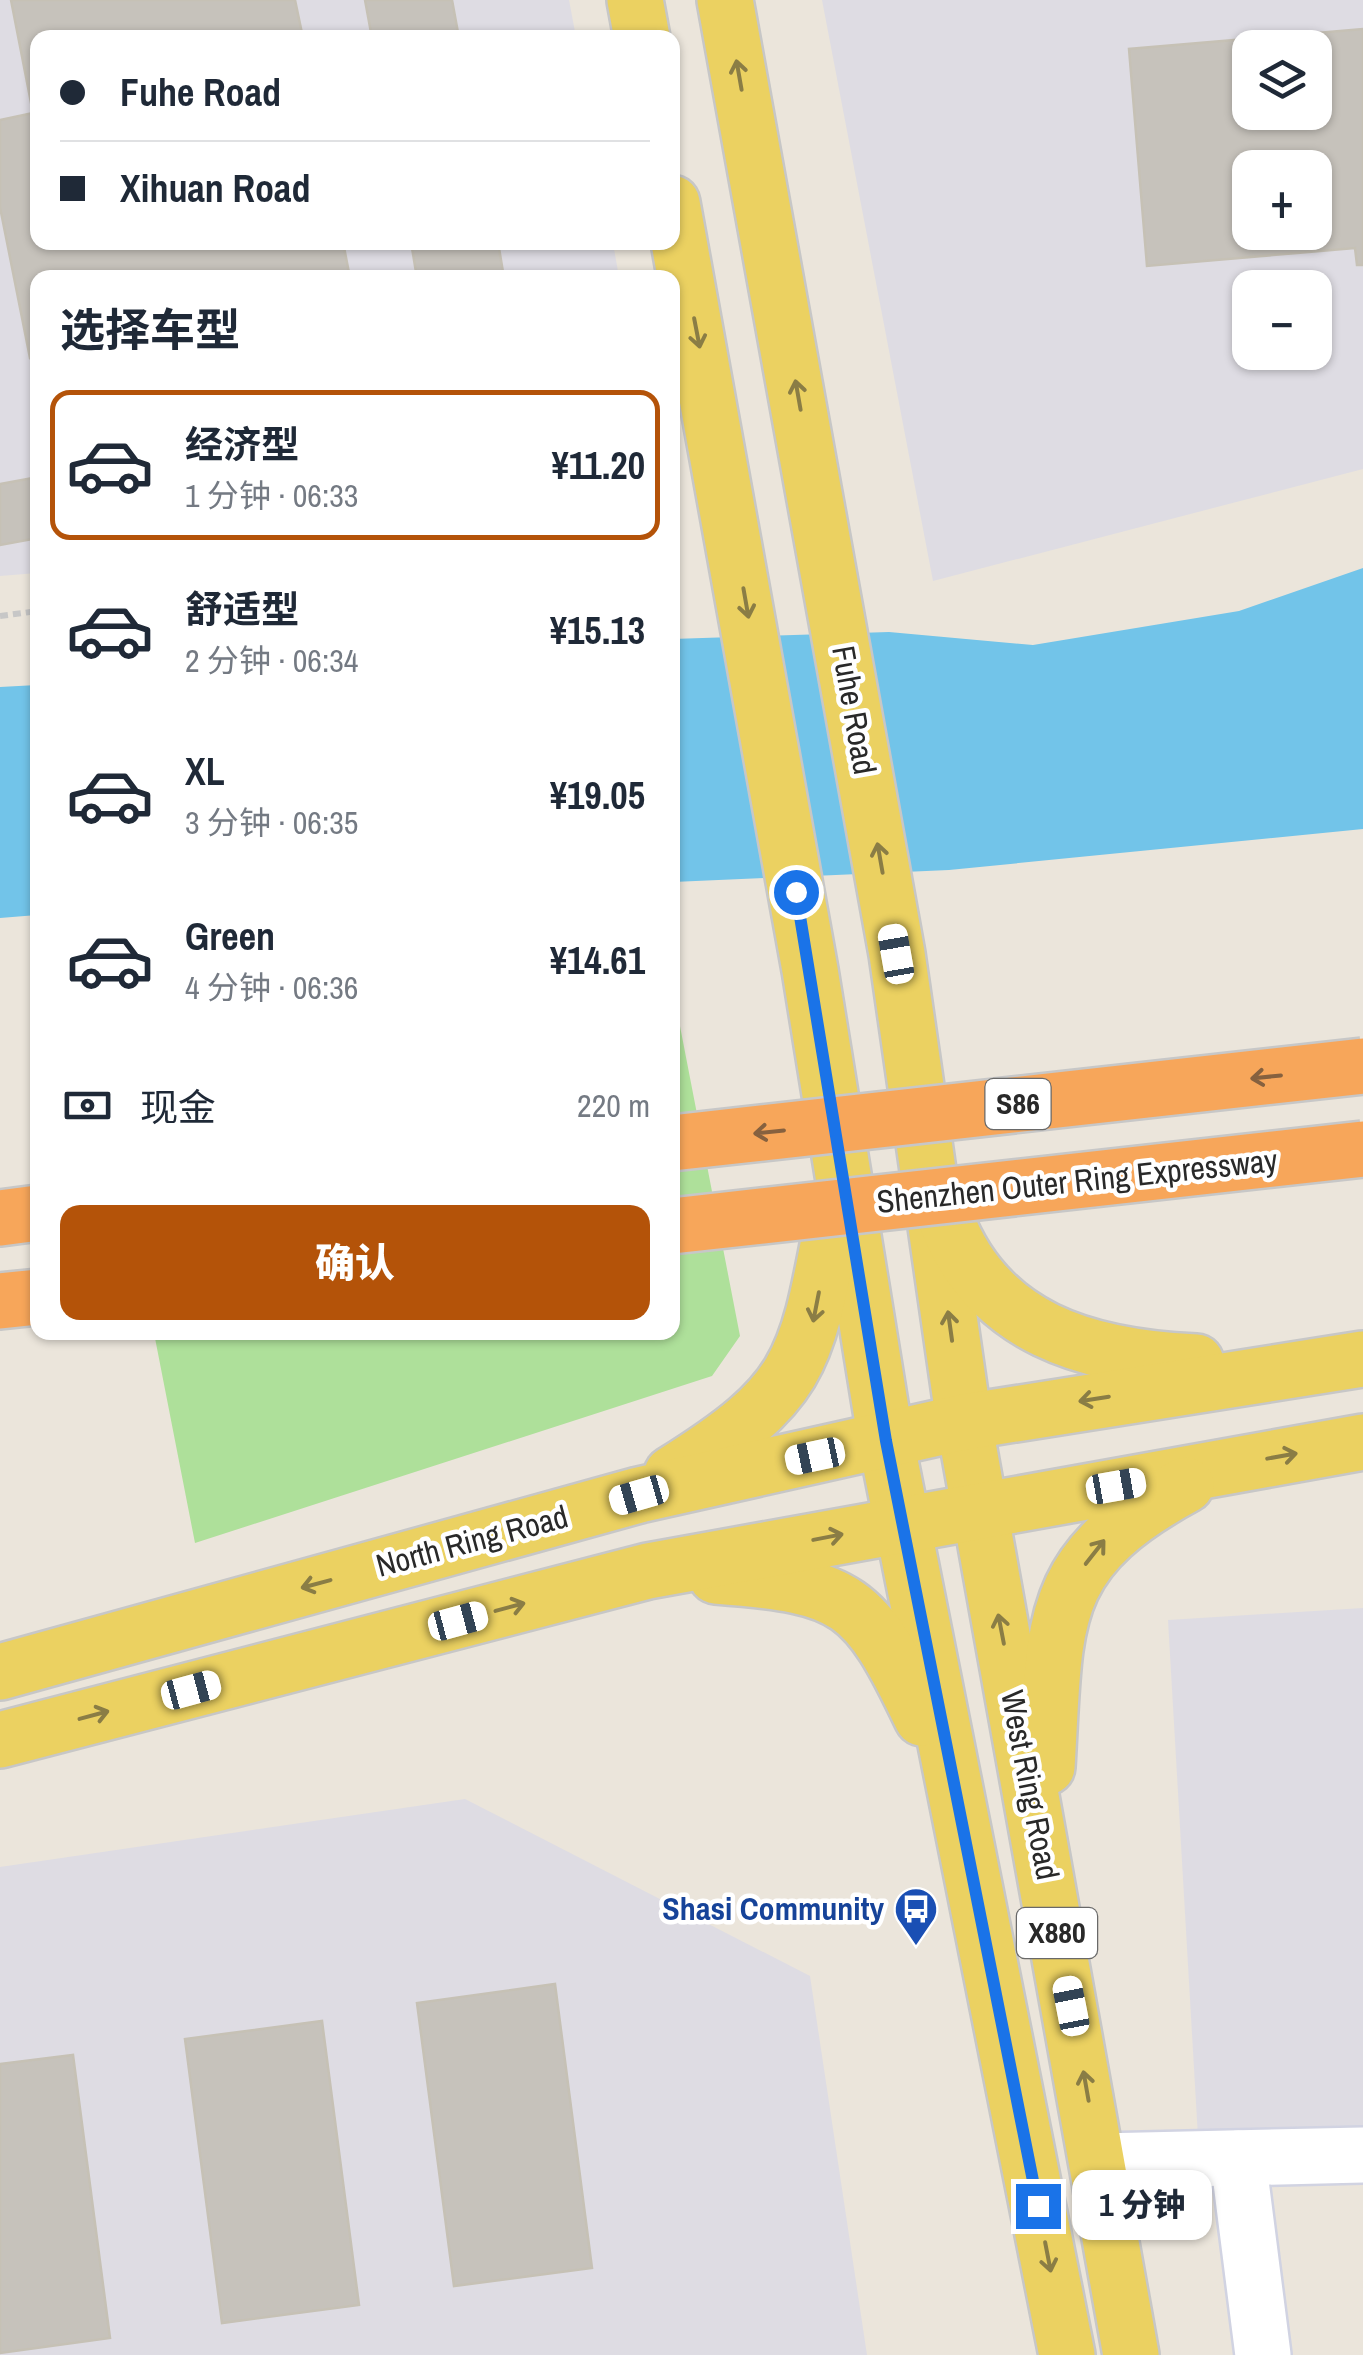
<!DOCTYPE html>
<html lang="zh">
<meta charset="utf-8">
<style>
:root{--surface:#fff;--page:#f2f2f3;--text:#1f2937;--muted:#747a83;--line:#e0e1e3;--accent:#b45309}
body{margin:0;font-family:"Archivo Narrow","Noto Sans SC",sans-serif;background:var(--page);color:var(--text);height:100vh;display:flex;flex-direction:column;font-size:38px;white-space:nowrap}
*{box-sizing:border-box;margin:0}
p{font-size:32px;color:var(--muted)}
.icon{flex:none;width:55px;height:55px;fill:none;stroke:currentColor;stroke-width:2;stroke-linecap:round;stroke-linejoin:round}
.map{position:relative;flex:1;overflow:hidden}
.side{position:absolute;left:30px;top:270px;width:650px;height:1070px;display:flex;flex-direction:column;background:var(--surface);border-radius:20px;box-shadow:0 2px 8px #0004}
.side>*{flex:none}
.top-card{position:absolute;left:30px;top:30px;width:650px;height:220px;border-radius:20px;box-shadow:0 2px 8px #0004;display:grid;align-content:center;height:220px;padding:0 30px;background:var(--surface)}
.buttons{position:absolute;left:1232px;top:30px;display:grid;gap:20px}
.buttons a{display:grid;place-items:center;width:100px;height:100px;border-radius:20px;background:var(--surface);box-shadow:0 2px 8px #0004;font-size:50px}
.end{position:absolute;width:45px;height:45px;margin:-22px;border:12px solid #1a73e8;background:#fff;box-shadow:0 0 0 5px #fff}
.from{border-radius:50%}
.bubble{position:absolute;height:70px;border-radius:20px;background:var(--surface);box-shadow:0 2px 8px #0004;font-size:32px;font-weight:800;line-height:70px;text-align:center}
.car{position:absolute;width:30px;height:60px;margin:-30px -15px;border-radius:12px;box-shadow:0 0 8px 2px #0007;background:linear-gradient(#fff 24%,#345 0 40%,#fff 0 76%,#345 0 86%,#fff 0)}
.top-card b{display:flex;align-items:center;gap:35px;height:95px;font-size:38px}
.top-card b+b{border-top:2px solid var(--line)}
.top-card i{width:25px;height:25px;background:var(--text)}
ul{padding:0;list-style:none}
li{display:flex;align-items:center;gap:30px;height:150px;margin:0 20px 15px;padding:0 10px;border:5px solid transparent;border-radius:20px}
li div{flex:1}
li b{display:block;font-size:38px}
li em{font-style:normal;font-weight:800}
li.on{border-color:var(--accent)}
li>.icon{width:90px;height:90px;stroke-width:1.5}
h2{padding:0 30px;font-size:45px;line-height:120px}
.pay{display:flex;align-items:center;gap:25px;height:110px;padding:0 30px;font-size:38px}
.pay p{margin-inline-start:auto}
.button{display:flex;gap:20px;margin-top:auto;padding:20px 30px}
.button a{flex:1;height:115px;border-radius:20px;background:var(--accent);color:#fff;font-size:40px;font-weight:800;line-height:115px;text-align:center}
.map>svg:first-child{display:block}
.industrial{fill:#dedce3;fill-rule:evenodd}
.green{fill:#aee09a}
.water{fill:#72c4e9}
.building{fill:#c6c2bb;stroke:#c6c1b5;stroke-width:2.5;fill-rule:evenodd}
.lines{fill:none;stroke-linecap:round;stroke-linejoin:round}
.minor-casing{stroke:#d1d3e2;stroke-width:60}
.major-casing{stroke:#c7c7c7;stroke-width:60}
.highway-casing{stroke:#c7c7c7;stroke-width:60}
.path{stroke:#c7c7c7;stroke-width:6;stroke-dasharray:8 5;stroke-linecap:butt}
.minor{stroke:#fff;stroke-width:55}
.major{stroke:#ebd161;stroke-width:55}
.highway{stroke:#f7a65a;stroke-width:55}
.highway-bridge-casing{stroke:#c7c7c7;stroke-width:60;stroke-linecap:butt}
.highway-bridge{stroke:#f7a65a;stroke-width:55}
.oneway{stroke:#8a7d45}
.oneway2{stroke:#86613f}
.route{stroke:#1a73e8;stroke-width:12}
.labels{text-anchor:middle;stroke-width:9;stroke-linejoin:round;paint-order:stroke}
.shield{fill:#fff;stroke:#696969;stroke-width:2.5}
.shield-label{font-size:30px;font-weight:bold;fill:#292929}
.street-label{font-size:32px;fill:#292929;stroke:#fff}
.transit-label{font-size:32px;font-weight:bold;fill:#164399;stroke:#fff;text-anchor:end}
</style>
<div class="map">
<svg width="1363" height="2355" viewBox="0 0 1363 2355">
<rect width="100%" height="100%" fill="#ebe5db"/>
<g class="industrial">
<polygon points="0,0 569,0 576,37 38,38 38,242 613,243 619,277 38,278 37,573 0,576"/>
<path d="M 822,0 L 1363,0 L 1363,469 L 933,581 ZM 1250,48 L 1315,48 L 1315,112 L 1250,112 ZM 1250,168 L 1315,168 L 1315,232 L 1250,232 ZM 1250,288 L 1315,288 L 1315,352 L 1250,352 Z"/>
<polygon points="1363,1608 1363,2127 1198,2137 1168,1620"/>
<polygon points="465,1799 810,1976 867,2355 0,2355 0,1867"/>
</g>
<polygon class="green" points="673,990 740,1336 712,1376 195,1543 154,1333 672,1332"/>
<g class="water">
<polygon points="1363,568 1363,829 949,870 673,882 672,639 889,632 1033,645 1239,611"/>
<polygon points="37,685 37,915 0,918 0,687"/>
</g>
<g class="building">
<polygon points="11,0 295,0 303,38 38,38 38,242 343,242 350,278 38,278 38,357 30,358 0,207 0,120 33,113"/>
<polygon points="365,0 452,0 459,38 372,38"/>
<path d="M 1363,29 L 1363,265 L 1357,265 L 1355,248 L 1147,266 L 1129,49 ZM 1250,48 L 1315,48 L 1315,112 L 1250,112 ZM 1250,168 L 1315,168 L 1315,232 L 1250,232 Z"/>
<polygon points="411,242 498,242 504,278 417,278"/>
<polygon points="38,477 38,538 0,545 0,484"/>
<polygon points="555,1984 592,2268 454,2286 417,2003"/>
<polygon points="322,2021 359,2305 222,2323 185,2039"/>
<polygon points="73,2055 110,2338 0,2353 0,2064"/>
</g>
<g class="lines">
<g class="minor-casing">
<g id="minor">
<polyline points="1238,2158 1263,2355"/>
<polyline points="1100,2161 1363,2155"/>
</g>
</g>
<g class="major-casing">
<g id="major">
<polyline points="635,0 642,38"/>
<polyline points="725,0 897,954 964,1422 1131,2355"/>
<polyline points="672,203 810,970 886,1441 1067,2355"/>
<path d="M 946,1219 C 988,1329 1087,1357 1196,1362"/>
<path d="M 672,1474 C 805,1391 806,1362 834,1214"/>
<path d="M 716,1576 C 849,1586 865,1598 922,1718"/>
<polyline points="0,1672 639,1495 964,1422 1363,1359"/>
<polyline points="0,1740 648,1571 1363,1442"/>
<path d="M 1047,1767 C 1056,1621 1044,1562 1186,1485"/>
</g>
</g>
<g class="highway-casing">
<g id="highway">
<polyline points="0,1218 38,1213"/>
<polyline points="0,1301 38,1297"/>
</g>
</g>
<polyline class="path" points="0,616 38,611"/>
<use href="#minor" class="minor"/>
<use href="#major" class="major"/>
<use href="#highway" class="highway"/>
<g class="highway-bridge-casing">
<g id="highway-bridge">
<polyline points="672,1143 1363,1066"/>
<polyline points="672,1226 1363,1149"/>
</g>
</g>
<use href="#highway-bridge" class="highway-bridge"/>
</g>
<defs><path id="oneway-shaft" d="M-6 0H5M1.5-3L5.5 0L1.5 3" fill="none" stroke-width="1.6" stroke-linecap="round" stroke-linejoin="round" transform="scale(2.5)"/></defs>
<g class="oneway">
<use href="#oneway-shaft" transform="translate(739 75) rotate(-100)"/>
<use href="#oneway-shaft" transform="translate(697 333) rotate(79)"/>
<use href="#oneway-shaft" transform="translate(798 395) rotate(-100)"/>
<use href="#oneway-shaft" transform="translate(746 603) rotate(80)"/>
<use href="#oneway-shaft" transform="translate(880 858) rotate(-100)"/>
<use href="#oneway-shaft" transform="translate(816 1307) rotate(101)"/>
<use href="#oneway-shaft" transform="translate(950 1326) rotate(-98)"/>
<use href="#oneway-shaft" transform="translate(1094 1399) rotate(171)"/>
<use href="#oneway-shaft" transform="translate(1282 1456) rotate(-10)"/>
<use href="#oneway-shaft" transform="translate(828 1537) rotate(-11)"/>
<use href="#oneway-shaft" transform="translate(1095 1552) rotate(-52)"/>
<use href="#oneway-shaft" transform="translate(316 1584) rotate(165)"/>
<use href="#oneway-shaft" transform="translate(510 1607) rotate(-15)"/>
<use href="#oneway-shaft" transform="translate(1001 1629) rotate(-101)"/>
<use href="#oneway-shaft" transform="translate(94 1715) rotate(-15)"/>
<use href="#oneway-shaft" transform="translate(1086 2086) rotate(-100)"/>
<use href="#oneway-shaft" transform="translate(1048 2257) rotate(79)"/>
</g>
<g class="oneway2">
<use href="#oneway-shaft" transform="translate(1266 1077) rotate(174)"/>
<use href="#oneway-shaft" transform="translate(769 1132) rotate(174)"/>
</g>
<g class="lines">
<polyline class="route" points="796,892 886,1441 1038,2206"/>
</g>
<defs>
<g id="bus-pin" transform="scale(2.25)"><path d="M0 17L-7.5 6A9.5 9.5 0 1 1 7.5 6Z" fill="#1a4fb4" stroke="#fff"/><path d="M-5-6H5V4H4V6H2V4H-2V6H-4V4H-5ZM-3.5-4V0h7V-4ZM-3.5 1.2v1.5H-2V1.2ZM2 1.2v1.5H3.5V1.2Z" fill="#fff"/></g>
</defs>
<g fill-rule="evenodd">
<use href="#bus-pin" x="916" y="1909"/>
</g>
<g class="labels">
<g class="shield">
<rect x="985.5" y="1079" width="65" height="50" rx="8"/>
<rect x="1017" y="1908" width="80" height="50" rx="8"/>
</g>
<g class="shield-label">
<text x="1018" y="1114">S86</text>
<text x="1057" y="1943">X880</text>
</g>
<g class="street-label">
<text transform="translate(854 710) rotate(80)" y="11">Fuhe Road</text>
<text transform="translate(1077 1181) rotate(-6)" y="11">Shenzhen Outer Ring Expressway</text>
<text transform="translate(472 1541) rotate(-15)" y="11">North Ring Road</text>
<text transform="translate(1030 1785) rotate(79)" y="11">West Ring Road</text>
</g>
<g class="transit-label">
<text x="884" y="1920">Shasi Community</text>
</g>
</g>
</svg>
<div class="buttons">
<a><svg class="icon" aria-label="layers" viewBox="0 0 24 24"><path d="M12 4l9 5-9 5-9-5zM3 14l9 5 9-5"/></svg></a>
<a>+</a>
<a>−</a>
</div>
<i class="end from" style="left:796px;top:892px"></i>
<i class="end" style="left:1038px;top:2206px"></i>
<div class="bubble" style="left:1072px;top:2170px;width:140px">1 分钟</div>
<i class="car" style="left:896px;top:954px;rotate:350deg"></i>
<i class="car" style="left:815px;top:1456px;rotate:258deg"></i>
<i class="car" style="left:1116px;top:1486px;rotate:80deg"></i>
<i class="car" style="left:639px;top:1495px;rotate:254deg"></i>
<i class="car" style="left:458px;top:1621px;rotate:75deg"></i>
<i class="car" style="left:191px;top:1690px;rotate:75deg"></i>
<i class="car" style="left:1071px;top:2006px;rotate:349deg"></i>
<div class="top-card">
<b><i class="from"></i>Fuhe Road</b>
<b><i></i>Xihuan Road</b>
</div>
<section class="side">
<h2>选择车型</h2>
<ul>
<li class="on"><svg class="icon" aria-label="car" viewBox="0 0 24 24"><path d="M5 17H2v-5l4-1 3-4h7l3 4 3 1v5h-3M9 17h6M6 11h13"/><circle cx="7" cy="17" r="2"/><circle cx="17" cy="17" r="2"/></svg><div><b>经济型</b><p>1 分钟 · 06:33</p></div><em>¥11.20</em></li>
<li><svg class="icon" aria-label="car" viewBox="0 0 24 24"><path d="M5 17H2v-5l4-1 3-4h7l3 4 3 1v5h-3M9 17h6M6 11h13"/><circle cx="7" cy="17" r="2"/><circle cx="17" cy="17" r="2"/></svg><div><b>舒适型</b><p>2 分钟 · 06:34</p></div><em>¥15.13</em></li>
<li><svg class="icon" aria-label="car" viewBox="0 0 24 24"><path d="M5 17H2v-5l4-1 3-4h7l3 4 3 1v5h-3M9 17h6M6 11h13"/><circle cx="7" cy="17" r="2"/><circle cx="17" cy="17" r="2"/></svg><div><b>XL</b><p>3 分钟 · 06:35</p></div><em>¥19.05</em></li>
<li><svg class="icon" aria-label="car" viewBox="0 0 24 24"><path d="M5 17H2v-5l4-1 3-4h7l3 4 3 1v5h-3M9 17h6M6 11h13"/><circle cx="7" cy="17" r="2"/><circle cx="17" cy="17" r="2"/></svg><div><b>Green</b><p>4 分钟 · 06:36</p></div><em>¥14.61</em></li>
</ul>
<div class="pay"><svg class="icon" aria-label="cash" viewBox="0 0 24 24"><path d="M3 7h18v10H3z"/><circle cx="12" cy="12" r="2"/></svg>现金<p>220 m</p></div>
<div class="button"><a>确认</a></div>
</section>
</div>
